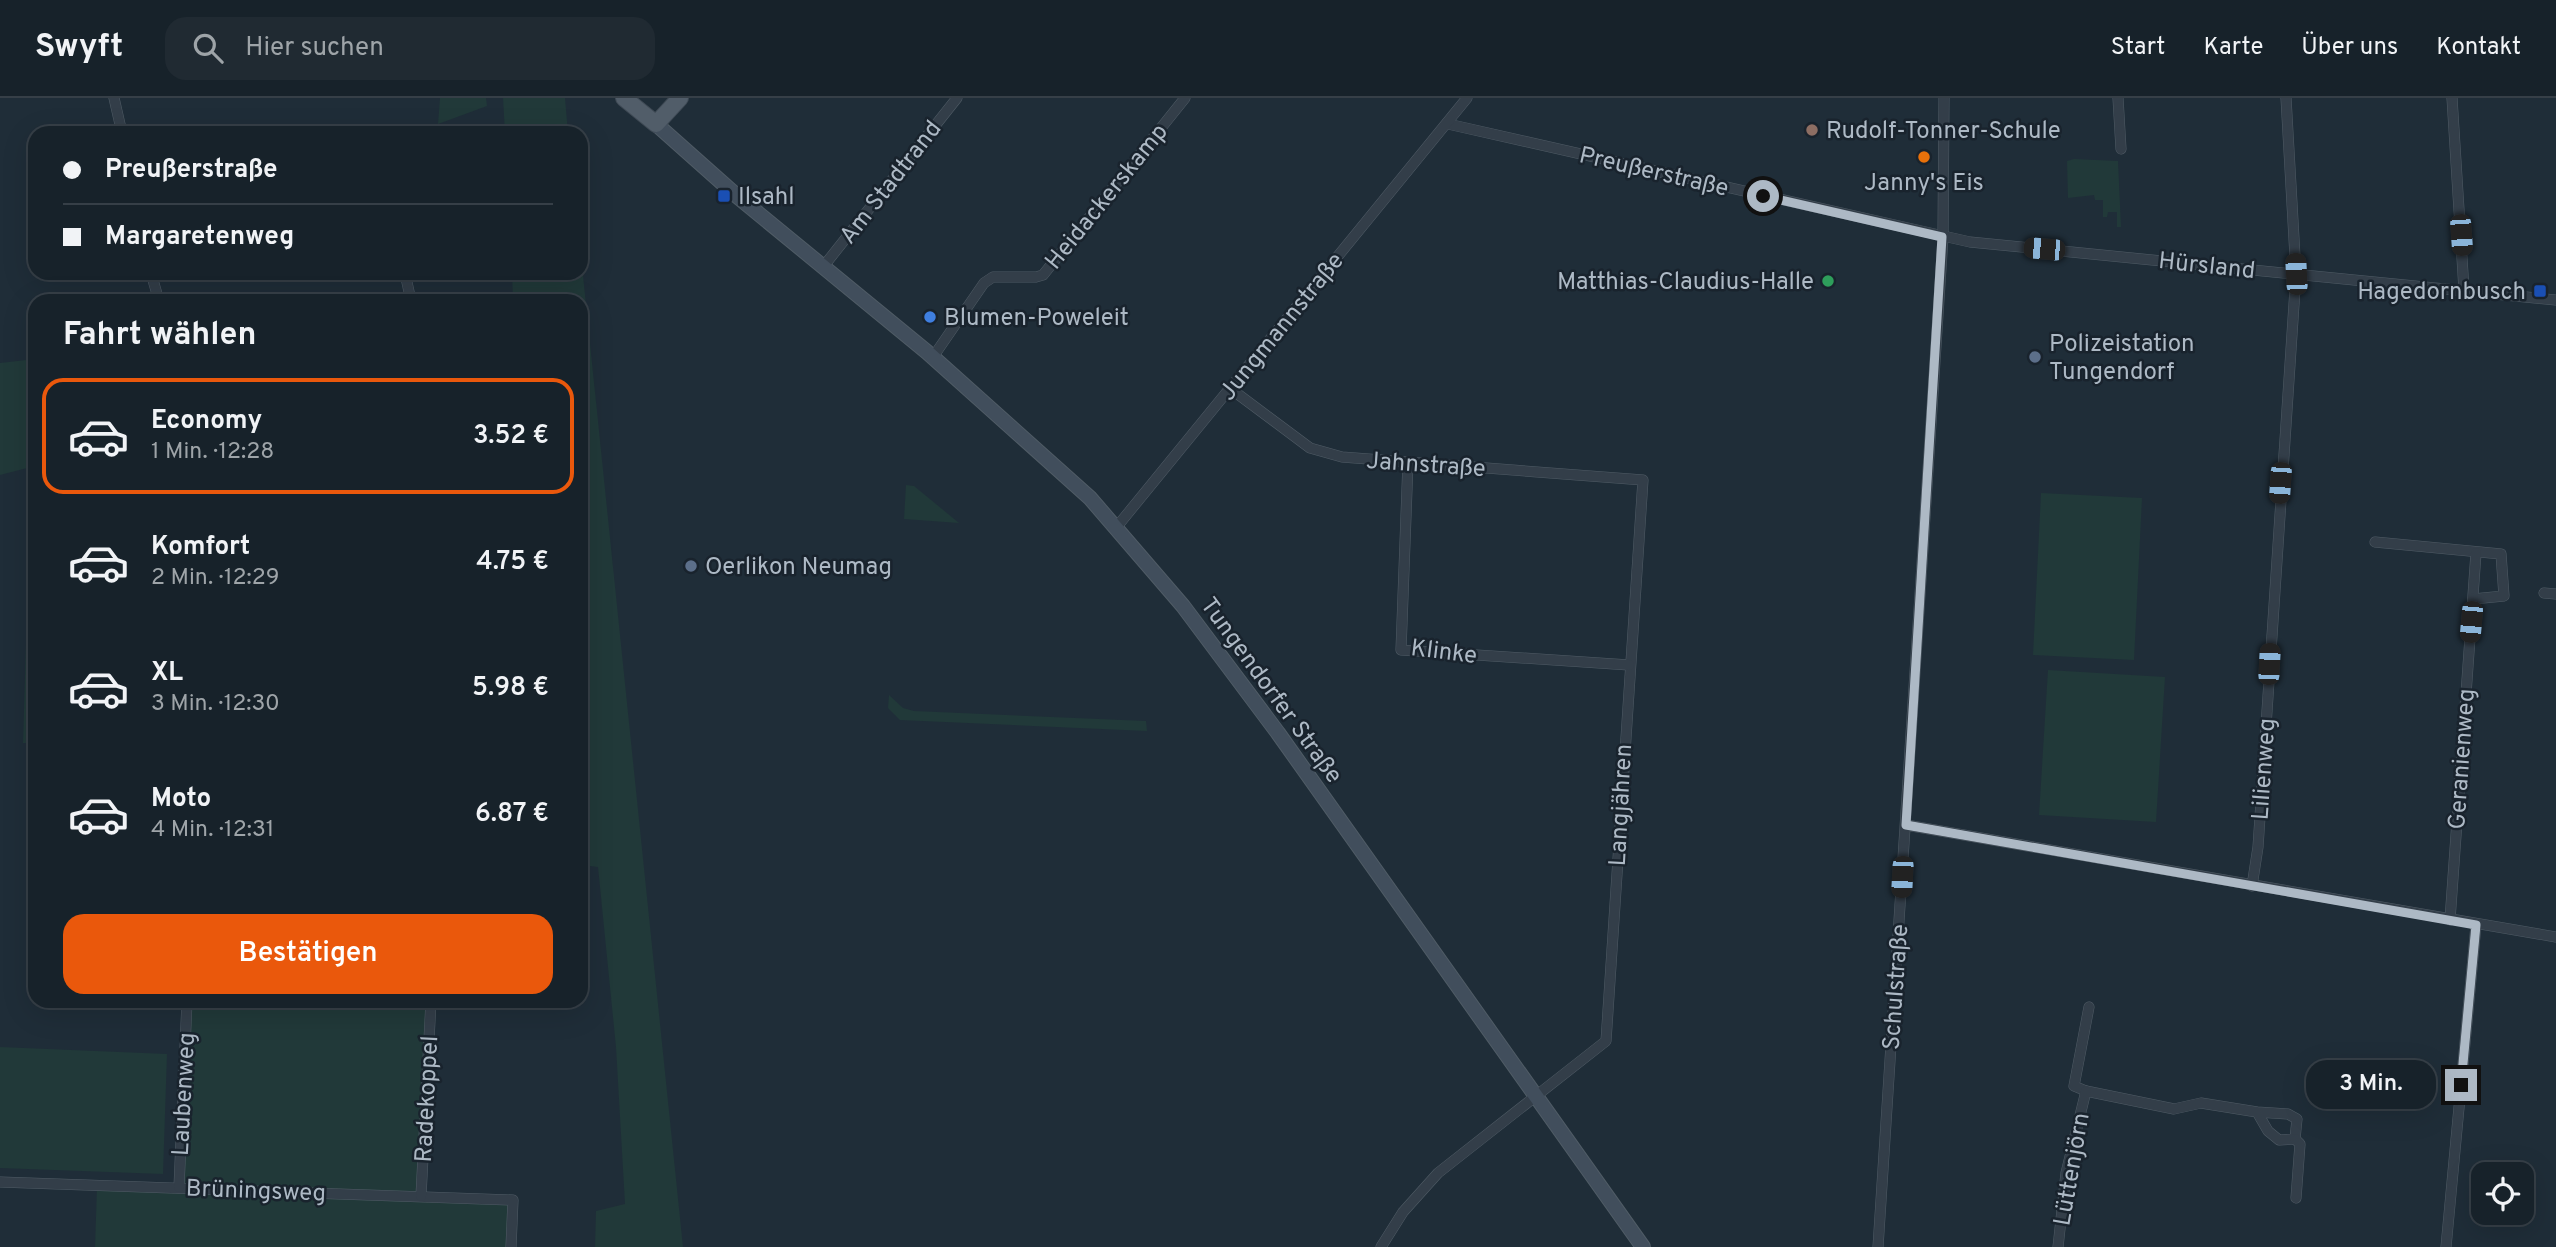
<!DOCTYPE html>
<html lang="de">
<meta charset="utf-8">
<style>
:root{--surface:#17222a;--page:#202a32;--text:#f1f3f6;--muted:#9ea4a8;--line:#363f47;--accent:#ea580c}
body{margin:0;font-family:Overpass,sans-serif;background:var(--page);color:var(--text);height:100vh;display:flex;flex-direction:column;font-size:26px;white-space:nowrap}
*{box-sizing:border-box;margin:0}
p{font-size:23px;color:var(--muted)}
.icon{flex:none;width:38px;height:38px;fill:none;stroke:currentColor;stroke-width:2;stroke-linecap:round;stroke-linejoin:round}
.map{position:relative;flex:1;overflow:hidden}
.sheet{position:absolute;left:28px;top:196px;width:560px;height:714px;display:flex;flex-direction:column;background:var(--surface);border-radius:21px;box-shadow:0 7px 28px #0002,0 0 0 2px var(--line)}
.sheet>*{flex:none}
.guide{position:absolute;left:28px;top:28px;width:560px;height:154px;border-radius:21px;box-shadow:0 7px 28px #0002,0 0 0 2px var(--line);display:grid;align-content:center;height:154px;padding:0 35px;background:var(--surface)}
.tools{position:absolute;left:2471px;top:1064px;display:grid;gap:14px}
.tools a{display:grid;place-items:center;width:63px;height:63px;border-radius:14px;background:var(--surface);box-shadow:0 7px 28px #0002,0 0 0 2px var(--line);font-size:35px}
.end{position:absolute;width:32px;height:32px;margin:-16px;border:9px solid #adb9c5;background:#111;box-shadow:0 0 0 4px #111}
.from{border-radius:50%}
.bubble{position:absolute;height:49px;border-radius:21px;background:var(--surface);box-shadow:0 7px 28px #0002,0 0 0 2px var(--line);font-size:23px;font-weight:600;line-height:49px;text-align:center}
.car{position:absolute;width:21px;height:42px;margin:-21px -10px;border-radius:9px;box-shadow:0 0 5px 2px #0007;background:linear-gradient(#222 24%,#8ab4d8 0 40%,#222 0 76%,#8ab4d8 0 86%,#222 0)}
.guide b{display:flex;align-items:center;gap:24px;height:66px;font-size:26px}
.guide b+b{border-top:2px solid var(--line)}
.guide i{width:18px;height:18px;background:var(--text)}
ul{padding:0;list-style:none}
li{display:flex;align-items:center;gap:21px;height:116px;margin:0 14px 10px;padding:0 21px;border:4px solid transparent;border-radius:21px}
li div{flex:1}
li b{display:block;font-size:26px}
li em{font-style:normal;font-weight:600}
li.active{border-color:var(--accent)}
li>.icon{width:63px;height:63px;stroke-width:1.5}
h2{padding:0 35px;font-size:32px;line-height:84px}
.action{display:flex;gap:14px;margin-top:auto;padding:14px 35px}
.action a{flex:1;height:80px;border-radius:21px;background:var(--accent);color:#fff;font-size:28px;font-weight:600;line-height:80px;text-align:center}
header{display:flex;align-items:center;gap:42px;box-sizing:border-box;height:98px;padding:0 35px;background:var(--surface);border-bottom:2px solid var(--line)}
header strong{font-size:33px}
nav{display:flex;gap:38px;margin-inline-start:auto;font-size:24px}
.search{width:490px;height:63px;background:var(--page);display:flex;align-items:center;gap:18px;box-sizing:border-box;padding:0 24px;border-radius:21px;color:var(--muted);font-size:26px}
.map>svg:first-child{display:block}
.green{fill:#213939}
.lines{fill:none;stroke-linecap:round;stroke-linejoin:round}
.minor-casing{stroke:#505c66;stroke-width:11}
.secondary-casing{stroke:#505c66;stroke-width:16}
.primary-casing{stroke:#3f4a55;stroke-width:18}
.minor{stroke:#333e49;stroke-width:10}
.secondary{stroke:#414e5c;stroke-width:14}
.primary{stroke:#515d69;stroke-width:16}
.route{stroke:#adb9c5;stroke-width:9}
.education-dot{fill:#8d6e63;stroke:#19232d;stroke-width:2.5}
.food-dot{fill:#e8710a;stroke:#19232d;stroke-width:2.5}
.transit-dot{fill:#1a4fb4;stroke:#19232d;stroke-width:2.5}
.leisure-dot{fill:#2e9e5b;stroke:#19232d;stroke-width:2.5}
.shop-dot{fill:#3f7fe0;stroke:#19232d;stroke-width:2.5}
.service-dot{fill:#5c6f8a;stroke:#19232d;stroke-width:2.5}
.labels{text-anchor:middle;stroke-width:5;stroke-linejoin:round;paint-order:stroke}
.poi-label{font-size:24px;fill:#adb9c5;stroke:#19232d;text-anchor:start}
.street-label{font-size:24px;fill:#adb9c5;stroke:#19232d}
</style>
<header>
<strong>Swyft</strong>
<div class="search"><svg class="icon" aria-label="search" viewBox="0 0 24 24"><circle cx="10" cy="10" r="6"/><path d="M15 15l6 6"/></svg>Hier suchen</div>
<nav><a>Start</a><a>Karte</a><a>Über uns</a><a>Kontakt</a></nav>
</header>
<div class="map">
<svg width="2556" height="1149" viewBox="0 0 2556 1149">
<rect width="100%" height="100%" fill="#1f2d38"/>
<g class="green">
<polygon points="440,0 486,0 487,8 438,26"/>
<polygon points="503,0 565,0 568,35 505,35"/>
<polygon points="2074,61 2118,63 2121,129 2117,129 2117,114 2108,114 2107,119 2103,119 2103,102 2095,102 2094,97 2068,100 2067,63"/>
<polygon points="581,158 683,1149 595,1149 596,1113 625,1106 616,949 598,769 581,767 581,203 513,203 512,175 581,175"/>
<polygon points="35,261 35,368 0,377 0,265"/>
<polygon points="906,387 914,388 959,425 904,421"/>
<polygon points="2041,395 2142,400 2134,562 2033,557"/>
<polygon points="26,544 35,544 35,645 23,645"/>
<polygon points="2048,572 2165,579 2156,724 2039,717"/>
<polygon points="889,597 903,610 914,613 1146,623 1147,633 900,622 888,610"/>
<polygon points="187,903 431,903 421,1098 513,1102 511,1149 95,1149 97,1089 179,1089"/>
<polygon points="0,949 167,956 163,1076 0,1070"/>
</g>
<g class="lines">
<g class="minor-casing">
<g id="minor">
<polyline points="114,0 122,35"/>
<polyline points="2118,0 2121,51"/>
<polyline points="2452,0 2464,192"/>
<polyline points="1448,26 1970,144 2556,202"/>
<polyline points="823,169 957,0"/>
<polyline points="151,175 159,203"/>
<polyline points="405,175 411,203"/>
<polyline points="933,259 984,185 993,179 1036,179 1043,177 1185,0"/>
<polyline points="1231,291 1310,350 1342,359 1643,382 1606,943 1438,1075 1403,1114 1381,1149"/>
<polyline points="1408,364 1401,552 1629,567"/>
<polyline points="1115,431 1467,0"/>
<polyline points="2375,444 2501,456 2504,498 2473,501"/>
<polyline points="2544,495 2556,496"/>
<polyline points="1906,727 2556,839"/>
<polyline points="2252,788 2258,749 2296,176 2286,0"/>
<polyline points="2450,822 2476,455"/>
<polyline points="2089,909 2074,988 2086,993 2174,1011 2201,1005 2257,1014 2268,1033 2279,1042 2295,1041 2297,1021 2288,1016 2257,1014"/>
<polyline points="2295,1041 2300,1046 2296,1100"/>
<polyline points="0,1084 513,1102 511,1149"/>
<polyline points="179,1089 187,903"/>
<polyline points="421,1098 431,903"/>
<polyline points="1878,1149 1943,139 1944,0"/>
<polyline points="2058,1149 2066,1075 2086,993"/>
<polyline points="2446,1149 2476,827"/>
</g>
</g>
<g class="secondary-casing">
<polyline id="secondary" points="656,26 737,98 927,254 1090,400 1183,508 1278,635 1643,1149"/>
</g>
<g class="primary-casing">
<polyline id="primary" points="624,0 656,26 680,0"/>
</g>
<use href="#minor" class="minor"/>
<use href="#secondary" class="secondary"/>
<use href="#primary" class="primary"/>
</g>
<g class="lines">
<polyline class="route" points="1763,98 1942,139 1906,727 2476,827 2461,987"/>
</g>
<circle class="education-dot" cx="1812" cy="32" r="7"/>
<circle class="food-dot" cx="1924" cy="59" r="7"/>
<g class="transit-dot">
<rect x="717" y="91" width="14" height="14" rx="3.5"/>
<rect x="2533" y="186" width="14" height="14" rx="3.5"/>
</g>
<circle class="leisure-dot" cx="1828" cy="183" r="7"/>
<circle class="shop-dot" cx="930" cy="219" r="7"/>
<g class="service-dot">
<circle cx="2035" cy="259" r="7"/>
<circle cx="691" cy="468" r="7"/>
</g>
<g class="labels">
<g class="poi-label">
<text x="1826" y="40">Rudolf-Tonner-Schule</text>
<text x="1924" y="92" text-anchor="middle">Janny's Eis</text>
<text x="738" y="106">Ilsahl</text>
<text x="1814" y="191" text-anchor="end">Matthias-Claudius-Halle</text>
<text x="2526" y="201" text-anchor="end">Hagedornbusch</text>
<text x="944" y="227">Blumen-Poweleit</text>
<text x="2049" y="253">Polizeistation<tspan x="2049" dy="28">Tungendorf</tspan></text>
<text x="705" y="476">Oerlikon Neumag</text>
</g>
<g class="street-label">
<text transform="translate(1654 73) rotate(13)" y="8">Preußerstraße</text>
<text transform="translate(890 84) rotate(-52)" y="8">Am Stadtrand</text>
<text transform="translate(1106 98) rotate(-51)" y="8">Heidackerskamp</text>
<text transform="translate(2207 167) rotate(6)" y="8">Hürsland</text>
<text transform="translate(1281 228) rotate(-51)" y="8">Jungmannstraße</text>
<text transform="translate(1426 366) rotate(4)" y="8">Jahnstraße</text>
<text transform="translate(1444 553) rotate(7)" y="8">Klinke</text>
<text transform="translate(1272 592) rotate(54)" y="8">Tungendorfer Straße</text>
<text transform="translate(2461 661) rotate(-86)" y="8">Geranienweg</text>
<text transform="translate(2263 671) rotate(-86)" y="8">Lilienweg</text>
<text transform="translate(1620 707) rotate(-87)" y="8">Langjähren</text>
<text transform="translate(1895 889) rotate(-86)" y="8">Schulstraße</text>
<text transform="translate(183 996) rotate(-87)" y="8">Laubenweg</text>
<text transform="translate(426 1001) rotate(-87)" y="8">Radekoppel</text>
<text transform="translate(2071 1071) rotate(-80)" y="8">Lüttenjörn</text>
<text transform="translate(256 1092) rotate(2)" y="8">Brüningsweg</text>
</g>
</g>
</svg>
<div class="tools">
<a><svg class="icon" aria-label="locate" viewBox="0 0 24 24"><circle cx="12" cy="12" r="6"/><path d="M12 2v4M12 18v4M2 12h4M18 12h4"/></svg></a>
</div>
<i class="end from" style="left:1763px;top:98px"></i>
<i class="end" style="left:2461px;top:987px"></i>
<div class="bubble" style="left:2306px;top:962px;width:130px">3 Min.</div>
<i class="car" style="left:2461px;top:137px;rotate:176deg"></i>
<i class="car" style="left:2044px;top:151px;rotate:275deg"></i>
<i class="car" style="left:2296px;top:176px;rotate:357deg"></i>
<i class="car" style="left:2280px;top:385px;rotate:184deg"></i>
<i class="car" style="left:2471px;top:524px;rotate:185deg"></i>
<i class="car" style="left:2269px;top:566px;rotate:3deg"></i>
<i class="car" style="left:1902px;top:779px;rotate:183deg"></i>
<div class="guide">
<b><i class="from"></i>Preußerstraße</b>
<b><i></i>Margaretenweg</b>
</div>
<section class="sheet">
<h2>Fahrt wählen</h2>
<ul>
<li class="active"><svg class="icon" aria-label="car" viewBox="0 0 24 24"><path d="M5 17H2v-5l4-1 3-4h7l3 4 3 1v5h-3M9 17h6M6 11h13"/><circle cx="7" cy="17" r="2"/><circle cx="17" cy="17" r="2"/></svg><div><b>Economy</b><p>1 Min. · 12:28</p></div><em>3.52 €</em></li>
<li><svg class="icon" aria-label="car" viewBox="0 0 24 24"><path d="M5 17H2v-5l4-1 3-4h7l3 4 3 1v5h-3M9 17h6M6 11h13"/><circle cx="7" cy="17" r="2"/><circle cx="17" cy="17" r="2"/></svg><div><b>Komfort</b><p>2 Min. · 12:29</p></div><em>4.75 €</em></li>
<li><svg class="icon" aria-label="car" viewBox="0 0 24 24"><path d="M5 17H2v-5l4-1 3-4h7l3 4 3 1v5h-3M9 17h6M6 11h13"/><circle cx="7" cy="17" r="2"/><circle cx="17" cy="17" r="2"/></svg><div><b>XL</b><p>3 Min. · 12:30</p></div><em>5.98 €</em></li>
<li><svg class="icon" aria-label="car" viewBox="0 0 24 24"><path d="M5 17H2v-5l4-1 3-4h7l3 4 3 1v5h-3M9 17h6M6 11h13"/><circle cx="7" cy="17" r="2"/><circle cx="17" cy="17" r="2"/></svg><div><b>Moto</b><p>4 Min. · 12:31</p></div><em>6.87 €</em></li>
</ul>
<div class="action"><a>Bestätigen</a></div>
</section>
</div>
